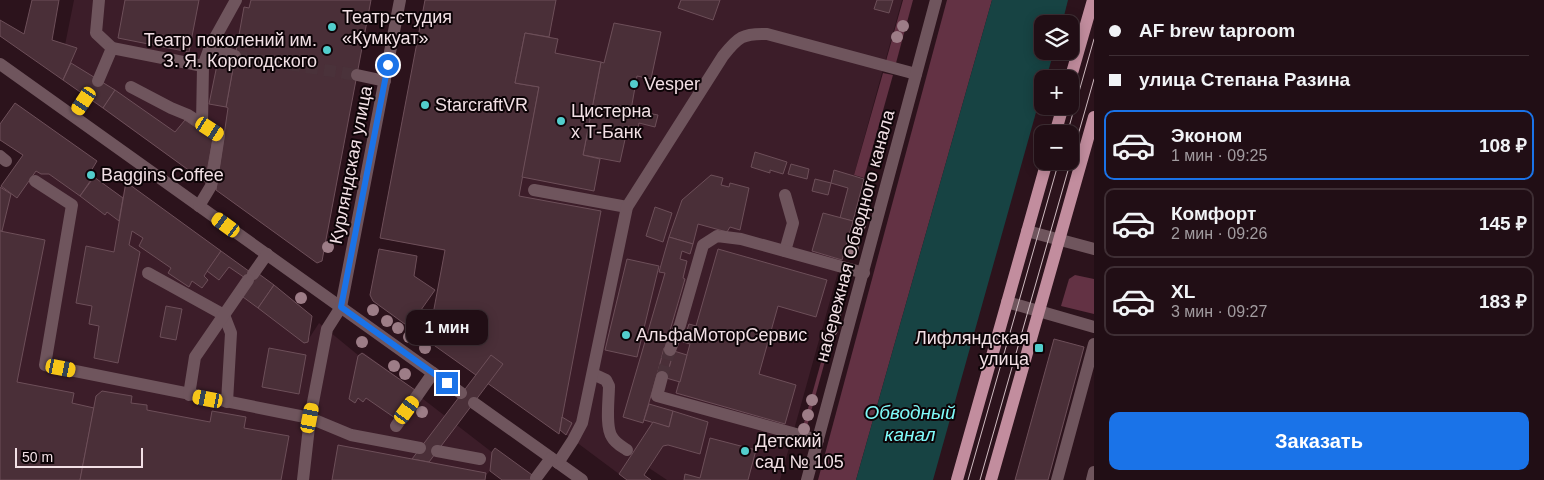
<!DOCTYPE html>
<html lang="ru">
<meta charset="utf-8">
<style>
:root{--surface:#210e15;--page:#29171e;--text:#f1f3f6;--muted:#a29ca0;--line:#3e2e34;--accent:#1a73e8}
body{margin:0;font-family:Helvetica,sans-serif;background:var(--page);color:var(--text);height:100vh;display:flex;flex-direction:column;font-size:19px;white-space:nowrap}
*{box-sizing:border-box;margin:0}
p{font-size:16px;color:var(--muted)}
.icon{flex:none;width:28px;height:28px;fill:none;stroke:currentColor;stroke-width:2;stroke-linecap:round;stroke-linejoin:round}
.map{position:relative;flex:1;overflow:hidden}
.details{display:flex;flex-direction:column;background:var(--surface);width:450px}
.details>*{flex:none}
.guide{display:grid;align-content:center;height:110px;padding:0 15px;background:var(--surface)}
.controls{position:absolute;left:1034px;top:15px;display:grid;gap:10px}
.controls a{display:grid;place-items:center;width:45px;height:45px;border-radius:10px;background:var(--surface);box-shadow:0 2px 12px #0003,0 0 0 1px var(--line);font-size:25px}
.scale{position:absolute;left:15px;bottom:12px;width:128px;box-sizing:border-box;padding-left:5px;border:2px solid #f2e0e5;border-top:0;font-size:14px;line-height:18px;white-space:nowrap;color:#f2e0e5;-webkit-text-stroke:4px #0d0407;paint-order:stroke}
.end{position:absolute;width:22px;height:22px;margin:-11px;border:6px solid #1a73e8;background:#fff;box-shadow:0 0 0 2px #fff}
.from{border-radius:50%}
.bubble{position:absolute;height:35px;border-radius:10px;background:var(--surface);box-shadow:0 2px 12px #0003,0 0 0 1px var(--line);font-size:16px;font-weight:700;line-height:35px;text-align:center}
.car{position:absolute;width:15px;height:30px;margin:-15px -8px;border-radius:6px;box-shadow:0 0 4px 1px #0007;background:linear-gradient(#f5c518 24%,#345 0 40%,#f5c518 0 76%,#345 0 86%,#f5c518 0)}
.guide b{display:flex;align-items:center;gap:18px;height:48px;font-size:19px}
.guide b+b{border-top:1px solid var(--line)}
.guide i{width:12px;height:12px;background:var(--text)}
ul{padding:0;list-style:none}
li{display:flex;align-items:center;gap:15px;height:70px;margin:0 10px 8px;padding:0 5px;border:2px solid var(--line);border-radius:10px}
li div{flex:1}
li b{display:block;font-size:19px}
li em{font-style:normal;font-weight:700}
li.current{border-color:var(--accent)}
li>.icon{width:45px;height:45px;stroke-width:1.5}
.action{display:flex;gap:10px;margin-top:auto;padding:10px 15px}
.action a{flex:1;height:58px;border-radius:10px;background:var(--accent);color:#fff;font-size:20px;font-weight:700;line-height:58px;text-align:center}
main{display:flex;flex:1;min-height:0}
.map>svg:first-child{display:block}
.built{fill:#3c1d29}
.green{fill:#633244}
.water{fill:#174343}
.building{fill:#4a2f38;stroke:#6d4f59}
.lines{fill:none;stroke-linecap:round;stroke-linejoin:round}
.minor-tunnel{stroke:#4a323a;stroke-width:12;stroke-dasharray:12 6;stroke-linecap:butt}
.minor{stroke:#6f555d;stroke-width:12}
.major{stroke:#c28d9e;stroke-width:12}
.tram{stroke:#d0bcc2;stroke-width:1}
.tree{fill:#9d7d87}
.route{stroke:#1a73e8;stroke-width:6}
.poi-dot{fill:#52cdcc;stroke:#0d0407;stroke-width:2}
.labels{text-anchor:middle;stroke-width:4;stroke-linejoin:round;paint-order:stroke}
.poi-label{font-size:18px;fill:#f2e0e5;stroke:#0d0407;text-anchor:start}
.street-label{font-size:18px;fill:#f2e0e5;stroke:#0d0407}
.water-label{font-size:19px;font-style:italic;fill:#80fbfa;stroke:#0d0407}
</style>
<main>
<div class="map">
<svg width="1094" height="480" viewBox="0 0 1094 480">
<rect width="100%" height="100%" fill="#2c131c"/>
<g class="built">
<polygon points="74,0 371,0 322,261 317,263 63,80 77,48 65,45"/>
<polygon points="425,0 902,0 854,175 864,179 780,480 667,480 649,468 663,446 668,445 700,454 708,422 674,411 653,423 619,474 560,430 559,434 428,341 445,251 380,238"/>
<polygon points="15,103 97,161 91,171 95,174 94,177 122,197 126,182 257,277 274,285 312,316 308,340 319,323 358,355 362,353 364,353 415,390 414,392 493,453 490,471 485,476 485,480 0,480 0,187 3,188 1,186 23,156 0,140 0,124"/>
</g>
<g class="green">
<polygon points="903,0 913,0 896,63 886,61"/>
<polygon points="947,0 992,0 856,480 818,480"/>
<polygon points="883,73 893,75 864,178 854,175"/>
<polygon points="1075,275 1094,279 1094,314 1061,306 1069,279"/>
<polygon points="844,280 847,281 806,430 802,430"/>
</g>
<polygon class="water" points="992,0 1068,0 1062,24 1042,24 1042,51 1054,51 1046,79 1042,79 1042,91 933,480 856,480"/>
<g class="building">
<polygon points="32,0 59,0 52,40 77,48 63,80 0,36 0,20 24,34"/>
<polygon points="125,0 199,0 189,52 118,38"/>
<polygon points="251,0 371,0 322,261 317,263 216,190 228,108 226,107 244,7 249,8"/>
<polygon points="425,0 556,0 549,37 525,33 515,83 539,87 519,196 601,211 559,434 428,341 445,250 380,238"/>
<polygon points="681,0 720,0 713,20 678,8"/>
<polygon points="877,0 893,0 889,13 874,9"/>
<polygon points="614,23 661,32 651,79 637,76 631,110 658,115 655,127 639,123 638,128 628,126 620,162 583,155 601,62 604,63"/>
<polygon points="525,33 558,39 555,53 601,62 583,155 600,159 594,191 522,177 539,87 515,83"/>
<polygon points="218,60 234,63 226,107 209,104"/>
<polygon points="71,63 115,90 103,108 63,80"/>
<polygon points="115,90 175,132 185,120 213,139 205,182 103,108"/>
<polygon points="15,103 97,161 91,171 95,174 80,196 49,174 41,174 36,171 17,198 1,186 23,155 0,140 0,124"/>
<polygon points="755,152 787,162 783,174 770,170 770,173 751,167"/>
<polygon points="791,164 809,169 807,179 788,174"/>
<polygon points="834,170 864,179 853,221 840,218 848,188 831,183"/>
<polygon points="711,175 723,178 721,185 729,187 730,183 749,188 740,230 730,227 727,232 698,224 693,244 669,237 682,200"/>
<polygon points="94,177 123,198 119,221 107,212 105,215 80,196"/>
<polygon points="815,179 831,183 828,195 812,191"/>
<polygon points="126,182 221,251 204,276 208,280 202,288 192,281 189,287 168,273 171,268 139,246 143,238 132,231 129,245 140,252 118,363 94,358 99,326 89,324 92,306 76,303 86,246 114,252"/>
<polygon points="0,187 11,194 2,231 0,231"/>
<polygon points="655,207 672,213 663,242 646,236"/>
<polygon points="823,213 853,221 842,260 812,251"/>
<polygon points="0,231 45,240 17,382 74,393 72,403 94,408 80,480 0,480"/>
<polygon points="669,237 693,244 690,254 682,251 680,259 687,261 683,278 685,279 643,423 623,417 665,273 659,272"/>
<polygon points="379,249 417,256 414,276 435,290 409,327 373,301 370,295"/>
<polygon points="718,249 827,280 816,317 778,306 759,374 796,385 785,424 676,393 690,344 683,342 689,324 696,326"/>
<polygon points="221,251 257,277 259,274 274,285 258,308 243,297 248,280 229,267 219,280 207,271"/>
<polygon points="627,259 659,266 637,357 605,350"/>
<polygon points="274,285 312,316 308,342 304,343 258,308"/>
<polygon points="166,306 182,309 176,340 160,337"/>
<polygon points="1054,339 1084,347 1048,480 1015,480"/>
<polygon points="269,348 306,355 299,394 262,387"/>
<polygon points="664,348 674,351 666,378 657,375"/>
<polygon points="674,351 687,355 680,382 666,378"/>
<polygon points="362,353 415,390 395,418 366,398 363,402 358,398 355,403 349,399 358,356"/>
<polygon points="491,355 503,364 429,462 412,459"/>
<polygon points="102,391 132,396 131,403 147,405 147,410 210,422 212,411 246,417 244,428 289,436 281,480 80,480 96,396"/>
<polygon points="649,404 673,411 669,427 644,420"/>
<polygon points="673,411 708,422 700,454 668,445 663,446 644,475 651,480 627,480 619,474 653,422 669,427"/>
<polygon points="562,417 572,423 566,435 560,430"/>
<polygon points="710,438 756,450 748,480 684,480 685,474 700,478"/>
<polygon points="338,445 486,473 485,480 332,480"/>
<polygon points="495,448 539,480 502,480 490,471 492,452"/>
</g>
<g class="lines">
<g class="minor-tunnel">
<polyline points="235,56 357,75"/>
<polyline points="87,97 98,81"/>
<polyline points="662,377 670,350"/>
</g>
<g class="minor">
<polyline points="99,0 96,33 112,48"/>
<polyline points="210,47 235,56"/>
<polyline points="0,64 461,393"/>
<polyline points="357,75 385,81"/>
<polyline points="98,81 112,48 203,66"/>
<polyline points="131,87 171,108 188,115 219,135 211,186 199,206"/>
<polyline points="74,116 87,97"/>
<polyline points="202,124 203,66 210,47 236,0"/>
<polyline points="0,156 6,161"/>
<polyline points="35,181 72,205 45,365 310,418 351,435 420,448"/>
<polyline points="534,190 627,207"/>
<polyline points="785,195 793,223 785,251"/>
<polyline points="1027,231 1094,249"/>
<polyline points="148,273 224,315 231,333 227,402"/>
<polyline points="253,274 267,254"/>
<polyline points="1007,302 1094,327"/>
<polyline points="670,350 680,325 703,245 717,236 741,239 864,273"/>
<path d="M 593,374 L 606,380 L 609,386 C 609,399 605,427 612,437 C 615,443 621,446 627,450"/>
<polyline points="662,377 657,396 818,440"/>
<polyline points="189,395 195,357 248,280"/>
<polyline points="474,403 582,480"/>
<polyline points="396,426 433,373"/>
<polyline points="437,451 480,459"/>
<path d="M 558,463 L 573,440 L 582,423 L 627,207 L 723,56 C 738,37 743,33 767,34 L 916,74"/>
<polyline points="536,478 551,458"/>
<polyline points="303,480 310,418 327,329 341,307 400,0"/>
<polyline points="807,480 936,0"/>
<polyline points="1057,480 1094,344"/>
<polyline points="1092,480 1094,472"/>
</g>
<g class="major">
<polyline points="1070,80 1093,0"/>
<polyline points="1055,134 1063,106"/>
<polyline points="957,480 1047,161"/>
<polyline points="991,480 1094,117"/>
</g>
<g class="tram">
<polyline points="1067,134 1094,39"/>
<polyline points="968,480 1059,161"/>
<polyline points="980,480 1094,79"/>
</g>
</g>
<g class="tree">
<circle cx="903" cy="26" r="6"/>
<circle cx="897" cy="37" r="6"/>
<circle cx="860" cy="225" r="6"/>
<circle cx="328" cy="247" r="6"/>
<circle cx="853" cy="249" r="6"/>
<circle cx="301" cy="298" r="6"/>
<circle cx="373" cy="310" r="6"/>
<circle cx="835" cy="316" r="6"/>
<circle cx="420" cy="317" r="6"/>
<circle cx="387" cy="321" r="6"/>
<circle cx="398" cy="328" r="6"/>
<circle cx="832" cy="330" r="6"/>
<circle cx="409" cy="337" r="6"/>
<circle cx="362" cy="342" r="6"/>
<circle cx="828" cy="344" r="6"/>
<circle cx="425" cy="348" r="6"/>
<circle cx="394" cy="366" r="6"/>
<circle cx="405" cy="374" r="6"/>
<circle cx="812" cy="400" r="6"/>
<circle cx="422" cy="412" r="6"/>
<circle cx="808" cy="415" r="6"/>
<circle cx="804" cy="429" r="6"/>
</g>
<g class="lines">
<polyline class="route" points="388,65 341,307 447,383"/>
</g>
<g class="poi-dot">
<circle cx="332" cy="27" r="5"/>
<circle cx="327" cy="50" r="5"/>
<circle cx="634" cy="84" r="5"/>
<circle cx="425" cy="105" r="5"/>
<circle cx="561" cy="121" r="5"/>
<circle cx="91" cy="175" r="5"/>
<circle cx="626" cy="335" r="5"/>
<rect x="1034" y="343" width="10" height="10" rx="2.5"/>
<circle cx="745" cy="451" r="5"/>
</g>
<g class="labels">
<g class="poi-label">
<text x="342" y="23">Театр-студия<tspan x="342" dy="21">«Кумкуат»</tspan></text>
<text x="317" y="46" text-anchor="end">Театр поколений им.<tspan x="317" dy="21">З. Я. Корогодского</tspan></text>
<text x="644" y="90">Vesper</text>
<text x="435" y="111">StarcraftVR</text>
<text x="571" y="117">Цистерна<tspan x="571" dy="21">х Т-Банк</tspan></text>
<text x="101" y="181">Baggins Coffee</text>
<text x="636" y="341">АльфаМоторСервис</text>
<text x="1029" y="344" text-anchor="end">Лифляндская<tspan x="1029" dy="21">улица</tspan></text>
<text x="755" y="447">Детский<tspan x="755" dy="21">сад № 105</tspan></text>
</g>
<g class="street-label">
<text transform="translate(351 165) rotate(-79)" y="6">Курляндская улица</text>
<text transform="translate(855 236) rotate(-75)" y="6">набережная Обводного канала</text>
</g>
<g class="water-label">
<text x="910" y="419">Обводный<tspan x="910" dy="22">канал</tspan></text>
</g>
</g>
</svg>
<div class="controls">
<a><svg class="icon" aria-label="layers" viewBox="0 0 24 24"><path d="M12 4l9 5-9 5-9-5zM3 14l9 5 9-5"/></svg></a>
<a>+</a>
<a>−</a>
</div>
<div class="scale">50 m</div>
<i class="end from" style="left:388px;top:65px"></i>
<i class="end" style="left:447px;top:383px"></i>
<div class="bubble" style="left:406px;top:310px;width:82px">1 мин</div>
<i class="car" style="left:84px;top:101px;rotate:214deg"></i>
<i class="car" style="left:210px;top:129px;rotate:123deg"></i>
<i class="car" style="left:226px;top:225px;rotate:306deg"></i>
<i class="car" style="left:61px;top:368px;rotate:101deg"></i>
<i class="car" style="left:208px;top:399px;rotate:281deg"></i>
<i class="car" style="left:407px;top:410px;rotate:36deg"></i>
<i class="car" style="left:310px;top:418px;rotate:11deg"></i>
</div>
<section class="details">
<div class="guide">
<b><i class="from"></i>AF brew taproom</b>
<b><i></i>улица Степана Разина</b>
</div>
<ul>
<li class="current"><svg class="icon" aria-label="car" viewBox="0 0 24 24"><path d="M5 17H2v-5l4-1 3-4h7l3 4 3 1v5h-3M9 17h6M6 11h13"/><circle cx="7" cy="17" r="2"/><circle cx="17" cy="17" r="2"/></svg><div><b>Эконом</b><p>1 мин · 09:25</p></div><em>108 ₽</em></li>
<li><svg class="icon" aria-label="car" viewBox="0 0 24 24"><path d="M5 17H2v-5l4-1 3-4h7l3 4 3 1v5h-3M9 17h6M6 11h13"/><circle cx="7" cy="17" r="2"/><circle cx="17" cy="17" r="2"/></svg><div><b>Комфорт</b><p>2 мин · 09:26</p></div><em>145 ₽</em></li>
<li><svg class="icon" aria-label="car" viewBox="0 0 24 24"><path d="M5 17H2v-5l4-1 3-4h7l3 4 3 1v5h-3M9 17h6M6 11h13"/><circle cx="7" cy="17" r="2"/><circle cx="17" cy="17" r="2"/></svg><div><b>XL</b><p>3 мин · 09:27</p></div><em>183 ₽</em></li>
</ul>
<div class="action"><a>Заказать</a></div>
</section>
</main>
